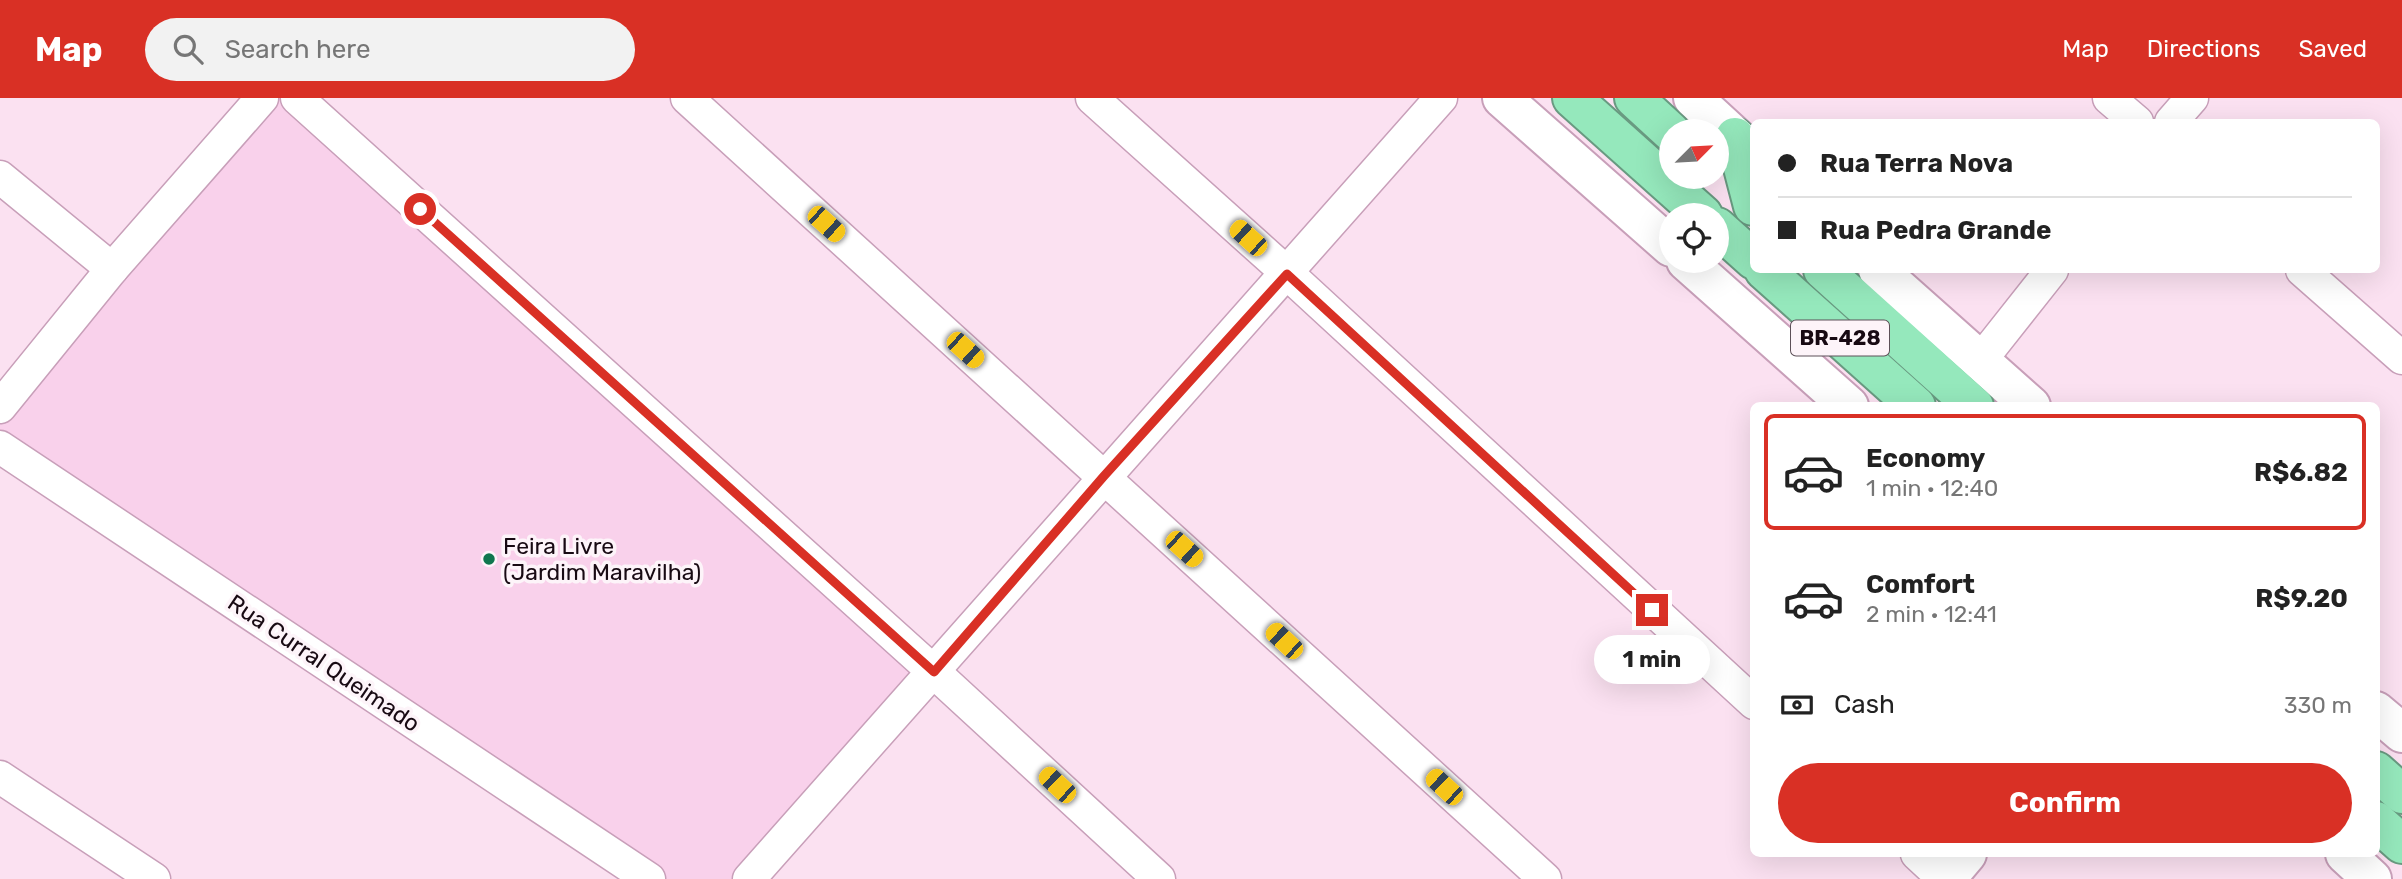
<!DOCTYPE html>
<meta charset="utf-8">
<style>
:root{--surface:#fff;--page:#f2f2f2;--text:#222;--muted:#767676;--line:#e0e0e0;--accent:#d93025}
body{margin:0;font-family:Rubik,sans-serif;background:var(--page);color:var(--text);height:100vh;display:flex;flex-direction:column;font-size:26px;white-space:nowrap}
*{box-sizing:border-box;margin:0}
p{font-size:23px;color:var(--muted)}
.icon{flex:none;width:38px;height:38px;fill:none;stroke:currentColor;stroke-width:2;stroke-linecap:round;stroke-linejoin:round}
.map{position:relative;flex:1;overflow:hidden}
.sheet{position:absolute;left:1750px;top:304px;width:630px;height:455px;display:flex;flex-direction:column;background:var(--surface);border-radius:10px;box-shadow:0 7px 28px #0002}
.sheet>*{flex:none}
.guide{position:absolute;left:1750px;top:21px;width:630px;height:154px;border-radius:10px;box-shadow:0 7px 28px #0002;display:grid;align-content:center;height:154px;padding:0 28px;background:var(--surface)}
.needle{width:46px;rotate:66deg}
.tools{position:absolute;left:1659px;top:21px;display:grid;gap:14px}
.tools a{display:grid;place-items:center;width:70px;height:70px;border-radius:50%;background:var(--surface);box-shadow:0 7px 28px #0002;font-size:35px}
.end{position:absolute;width:32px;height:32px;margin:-16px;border:9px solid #d93025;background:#fff;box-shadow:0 0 0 4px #fff}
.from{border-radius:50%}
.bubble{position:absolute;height:49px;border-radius:24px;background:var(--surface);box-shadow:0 7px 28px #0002;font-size:23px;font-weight:700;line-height:49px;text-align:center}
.car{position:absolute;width:21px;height:42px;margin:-21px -10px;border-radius:9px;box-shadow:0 0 5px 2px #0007;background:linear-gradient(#f5c518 24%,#345 0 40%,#f5c518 0 76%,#345 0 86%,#f5c518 0)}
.guide b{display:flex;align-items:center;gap:24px;height:66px;font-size:26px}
.guide b+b{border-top:2px solid var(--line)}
.guide i{width:18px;height:18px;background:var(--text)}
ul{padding:12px 0 0;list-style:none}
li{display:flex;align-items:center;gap:21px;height:116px;margin:0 14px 10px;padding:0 14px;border:4px solid transparent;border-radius:10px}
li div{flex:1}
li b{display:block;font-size:26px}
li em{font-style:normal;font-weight:700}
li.current{border-color:var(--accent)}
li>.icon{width:63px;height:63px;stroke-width:1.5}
.pay{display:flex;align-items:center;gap:18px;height:77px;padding:0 28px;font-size:26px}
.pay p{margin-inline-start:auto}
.button{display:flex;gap:14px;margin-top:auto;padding:14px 28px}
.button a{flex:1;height:80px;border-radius:42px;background:var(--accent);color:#fff;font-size:28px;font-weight:700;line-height:80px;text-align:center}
header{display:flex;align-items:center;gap:42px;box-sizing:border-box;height:98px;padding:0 35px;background:var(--accent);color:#fff}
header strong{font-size:33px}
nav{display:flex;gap:38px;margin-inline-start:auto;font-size:24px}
.search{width:490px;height:63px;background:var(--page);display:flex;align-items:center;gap:18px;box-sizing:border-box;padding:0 24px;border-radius:38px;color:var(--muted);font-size:26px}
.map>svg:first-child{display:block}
.built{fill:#f9d1eb}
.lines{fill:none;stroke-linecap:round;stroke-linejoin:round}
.street-casing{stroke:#c89fb9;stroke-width:35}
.secondary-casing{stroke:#c89fb9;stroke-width:42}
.highway-casing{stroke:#699a81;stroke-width:42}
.street{stroke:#fff;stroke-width:32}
.secondary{stroke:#fff;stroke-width:38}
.highway{stroke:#95e8bc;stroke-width:38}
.route{stroke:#d93025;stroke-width:9}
.poi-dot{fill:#10764e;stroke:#fdf4f9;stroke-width:2.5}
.labels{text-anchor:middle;stroke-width:7;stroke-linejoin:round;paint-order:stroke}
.shield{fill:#fdf4f9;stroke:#5d5058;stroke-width:2}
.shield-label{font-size:21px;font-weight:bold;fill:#180a13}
.poi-label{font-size:23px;fill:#180a13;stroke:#fdf4f9;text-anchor:start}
.street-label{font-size:23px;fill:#180a13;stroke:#fdf4f9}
</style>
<header>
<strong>Map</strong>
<div class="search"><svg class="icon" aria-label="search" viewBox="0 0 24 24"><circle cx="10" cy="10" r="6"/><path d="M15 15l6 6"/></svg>Search here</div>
<nav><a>Map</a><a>Directions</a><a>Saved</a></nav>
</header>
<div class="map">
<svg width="2402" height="781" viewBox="0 0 2402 781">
<rect width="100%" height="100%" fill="#fbe1f1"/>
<polygon class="built" points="262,0 297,0 934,574 749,781 649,781 0,349 0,309"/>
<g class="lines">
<g class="street-casing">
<g id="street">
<polyline points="297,0 934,574 1159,781"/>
<polyline points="687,0 1545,781"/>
<polyline points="1092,0 1287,175 1754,605"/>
<polyline points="2109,0 2137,24"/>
<polyline points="2171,24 2192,0"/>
<polyline points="0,79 112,171"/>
<polyline points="2302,172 2402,260"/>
<polyline points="1980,263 2052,172"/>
<polyline points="0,309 112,171 262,0"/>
<polyline points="0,349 649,781"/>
<polyline points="0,679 154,781"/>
<polyline points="1917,756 1944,781"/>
<polyline points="749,781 1441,0"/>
</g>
</g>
<g class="secondary-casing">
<g id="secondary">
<polyline points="1502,0 1671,149"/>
<polyline points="1693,0 1754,56"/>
<polyline points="1686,163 1849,308"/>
<polyline points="1878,172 2031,308"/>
<polyline points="2376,613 2402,635"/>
<polyline points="2345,756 2372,781"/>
<polyline points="1946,781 1967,756"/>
</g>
</g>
<g class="highway-casing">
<g id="highway">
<polyline points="1572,0 1703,117"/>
<polyline points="1634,0 1671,34"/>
<polyline points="1735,39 1753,108"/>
<polyline points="1717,129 1754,162"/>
<polyline points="1764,172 1916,308"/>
<polyline points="1823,172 1974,308"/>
<polyline points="2376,673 2402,696"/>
<polyline points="2376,723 2402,746"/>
</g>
</g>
<use href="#street" class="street"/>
<use href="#secondary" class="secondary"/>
<use href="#highway" class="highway"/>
</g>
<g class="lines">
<polyline class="route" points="420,111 934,574 1104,378 1287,176 1652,512"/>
</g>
<circle class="poi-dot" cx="489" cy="461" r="7"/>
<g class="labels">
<rect class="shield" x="1791" y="222.5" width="98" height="35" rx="5"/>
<g class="shield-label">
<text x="1840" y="247">BR-428</text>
</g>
<g class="poi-label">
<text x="503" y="456">Feira Livre<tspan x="503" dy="26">(Jardim Maravilha)</tspan></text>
</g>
<g class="street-label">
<text transform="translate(324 565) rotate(34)" y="8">Rua Curral Queimado</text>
</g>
</g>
</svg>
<div class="tools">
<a><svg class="needle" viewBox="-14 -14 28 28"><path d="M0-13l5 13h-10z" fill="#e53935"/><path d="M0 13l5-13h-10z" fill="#767676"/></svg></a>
<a><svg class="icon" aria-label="locate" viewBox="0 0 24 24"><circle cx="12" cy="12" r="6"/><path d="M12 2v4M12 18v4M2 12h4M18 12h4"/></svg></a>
</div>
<i class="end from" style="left:420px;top:111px"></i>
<i class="end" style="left:1652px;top:512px"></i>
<div class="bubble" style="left:1594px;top:537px;width:116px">1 min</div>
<i class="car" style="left:826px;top:126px;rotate:132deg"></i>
<i class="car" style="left:1248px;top:140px;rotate:312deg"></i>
<i class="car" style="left:965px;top:252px;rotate:132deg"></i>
<i class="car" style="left:1184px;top:451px;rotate:132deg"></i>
<i class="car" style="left:1284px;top:543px;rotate:313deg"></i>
<i class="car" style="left:1057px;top:687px;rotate:313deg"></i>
<i class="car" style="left:1444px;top:689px;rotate:313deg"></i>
<div class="guide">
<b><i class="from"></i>Rua Terra Nova</b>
<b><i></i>Rua Pedra Grande</b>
</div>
<section class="sheet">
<ul>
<li class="current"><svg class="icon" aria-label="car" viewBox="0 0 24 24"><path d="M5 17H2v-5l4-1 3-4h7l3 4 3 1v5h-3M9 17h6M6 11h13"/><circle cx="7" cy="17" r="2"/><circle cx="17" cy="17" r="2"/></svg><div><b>Economy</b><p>1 min · 12:40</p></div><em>R$6.82</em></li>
<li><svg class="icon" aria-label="car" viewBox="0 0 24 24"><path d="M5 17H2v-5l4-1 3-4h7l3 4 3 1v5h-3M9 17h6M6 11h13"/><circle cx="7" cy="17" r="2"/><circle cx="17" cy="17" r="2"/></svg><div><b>Comfort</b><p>2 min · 12:41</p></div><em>R$9.20</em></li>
</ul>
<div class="pay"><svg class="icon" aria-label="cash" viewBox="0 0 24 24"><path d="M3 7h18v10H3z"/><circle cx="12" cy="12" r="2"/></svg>Cash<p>330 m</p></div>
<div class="button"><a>Confirm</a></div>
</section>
</div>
